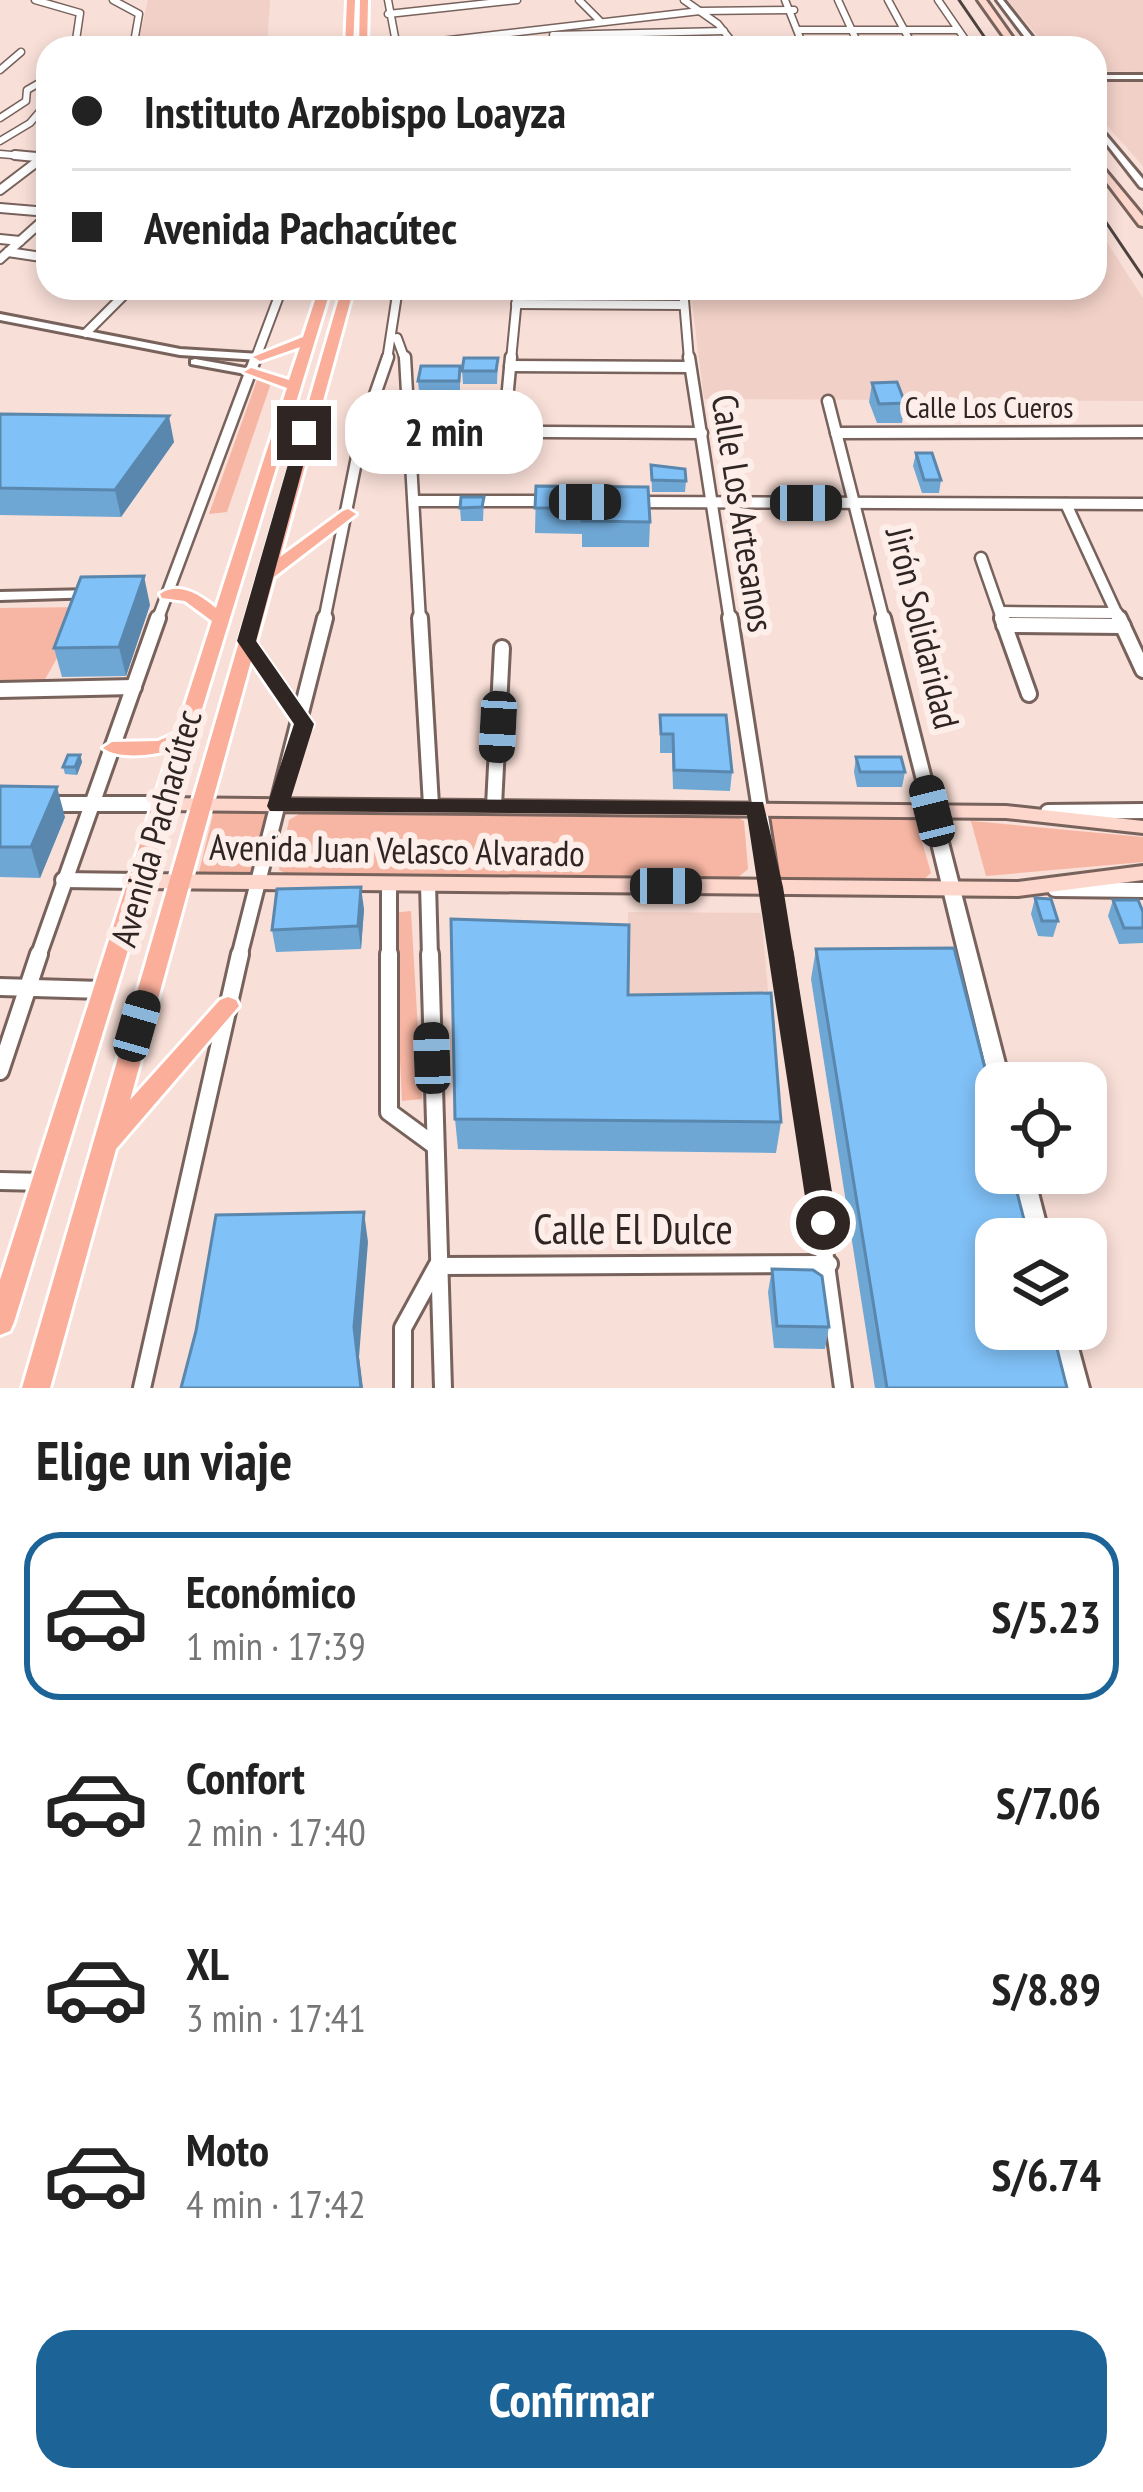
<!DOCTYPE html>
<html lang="es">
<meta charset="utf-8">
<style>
:root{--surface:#fff;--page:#f6f6f6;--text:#222;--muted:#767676;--line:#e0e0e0;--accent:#1c6498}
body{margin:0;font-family:"PT Sans Narrow",sans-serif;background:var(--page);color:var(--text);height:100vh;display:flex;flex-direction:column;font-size:45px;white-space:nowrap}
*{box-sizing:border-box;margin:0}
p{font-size:39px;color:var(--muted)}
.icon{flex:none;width:66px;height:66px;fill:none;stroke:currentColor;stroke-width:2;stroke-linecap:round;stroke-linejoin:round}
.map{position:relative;height:1388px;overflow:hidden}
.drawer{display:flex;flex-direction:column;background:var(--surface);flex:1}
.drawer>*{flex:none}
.hud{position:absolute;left:36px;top:36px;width:1071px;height:264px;border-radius:36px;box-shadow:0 6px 18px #0003;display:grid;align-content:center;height:264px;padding:0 36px;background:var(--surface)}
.buttons{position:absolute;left:975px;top:1062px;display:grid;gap:24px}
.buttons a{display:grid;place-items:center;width:132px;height:132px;border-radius:24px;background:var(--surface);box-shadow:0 6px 18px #0003;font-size:60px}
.end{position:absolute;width:54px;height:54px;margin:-27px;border:15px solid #2f2623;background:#fff;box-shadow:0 0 0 6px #fff}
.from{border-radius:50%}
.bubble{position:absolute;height:84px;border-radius:36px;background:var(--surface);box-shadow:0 6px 18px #0003;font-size:39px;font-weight:800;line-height:84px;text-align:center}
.car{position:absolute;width:36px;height:72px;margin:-36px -18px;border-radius:15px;box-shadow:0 0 9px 3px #0007;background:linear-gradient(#222 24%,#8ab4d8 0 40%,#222 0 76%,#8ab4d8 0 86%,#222 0)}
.hud b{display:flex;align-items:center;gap:42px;height:114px;font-size:45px}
.hud b+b{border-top:3px solid var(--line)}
.hud i{width:30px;height:30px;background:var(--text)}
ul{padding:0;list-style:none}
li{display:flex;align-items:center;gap:36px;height:168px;margin:0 24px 18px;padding:0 12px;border:6px solid transparent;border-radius:36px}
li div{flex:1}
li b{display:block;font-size:45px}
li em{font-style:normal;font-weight:800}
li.current{border-color:var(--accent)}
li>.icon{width:108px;height:108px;stroke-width:1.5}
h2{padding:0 36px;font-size:54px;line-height:144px}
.button{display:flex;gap:24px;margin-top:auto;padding:24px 36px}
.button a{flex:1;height:138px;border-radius:36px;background:var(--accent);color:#fff;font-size:48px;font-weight:800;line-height:138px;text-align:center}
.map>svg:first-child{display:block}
.built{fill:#f1d0c7}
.green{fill:#f7b6a3}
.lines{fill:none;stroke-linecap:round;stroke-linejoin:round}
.minor-far4-casing{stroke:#78625c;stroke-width:9}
.minor-far3-casing{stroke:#78625c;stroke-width:12}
.minor-far2-casing{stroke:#78625c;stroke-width:15}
.minor-far1-casing{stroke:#78625c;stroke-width:20}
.minor-casing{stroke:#78625c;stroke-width:22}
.tertiary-casing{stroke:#78625c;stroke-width:6}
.secondary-casing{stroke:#78625c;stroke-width:6}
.primary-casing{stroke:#fff;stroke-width:6}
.minor-far4{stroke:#fff;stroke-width:6}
.minor-far3{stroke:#fff;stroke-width:8}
.minor-far2{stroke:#fff;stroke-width:10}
.minor-far1{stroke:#fff;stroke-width:14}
.minor{stroke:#fff;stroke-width:16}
.tertiary{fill:#fff;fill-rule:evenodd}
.secondary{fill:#fdd6cc;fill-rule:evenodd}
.primary{fill:#fbae9a;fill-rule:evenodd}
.rail{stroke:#4e423f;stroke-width:3}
.wall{fill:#6ea6d4}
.shaded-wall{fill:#5a87ad}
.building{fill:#80c1f7;stroke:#5a87ad;stroke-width:3}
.route{fill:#2f2623}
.labels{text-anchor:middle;stroke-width:12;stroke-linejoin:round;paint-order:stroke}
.far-street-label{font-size:30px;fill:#2f2623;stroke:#feeeea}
.street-label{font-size:36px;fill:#2f2623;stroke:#feeeea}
.near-street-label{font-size:42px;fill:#2f2623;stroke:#feeeea}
</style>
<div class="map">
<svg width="1143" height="1388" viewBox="0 0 1143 1388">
<rect width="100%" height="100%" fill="#f8dfd7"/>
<g class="built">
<polygon points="148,0 270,0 267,45 137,48"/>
<polygon points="1007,0 1143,0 1143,72 1095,71 1095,48 1048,48"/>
<polygon points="1095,79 1143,79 1143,166 1095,112"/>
<polygon points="1095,224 1143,298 1143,401 704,399 690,288 1095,288"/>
<polygon points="628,912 761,913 771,1024 627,1026"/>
</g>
<g class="green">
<polygon points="257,380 271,383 227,512 209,514"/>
<polygon points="86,607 44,681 0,682 0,608"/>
<polygon points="214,810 269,810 254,876 198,876"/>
<polygon points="306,810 729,812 744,821 748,869 735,880 295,878 279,870 289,820"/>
<polygon points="778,814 908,816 916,821 931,873 923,880 789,881 776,877 766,820"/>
<polygon points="971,821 1143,837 1143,862 986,876"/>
<polygon points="411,911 422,1099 402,1101 393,913"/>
</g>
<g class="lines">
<g class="minor-far4-casing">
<g id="minor-far4">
<polyline points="35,0 80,13 76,40"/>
<polyline points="113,0 139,14 133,48"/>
<polyline points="388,0 397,48"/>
<polyline points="579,0 601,22"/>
<polyline points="684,0 718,24 737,48"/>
<polyline points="785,0 804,48"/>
<polyline points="838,0 860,48"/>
<polyline points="888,0 914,48"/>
<polyline points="938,0 971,48"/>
<polyline points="388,14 517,0"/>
<polyline points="798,30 958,30"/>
<polyline points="553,35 724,31"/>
<polyline points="397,46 700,11 794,10"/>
<polyline points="222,48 349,43"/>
<polyline points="0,70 21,52"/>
<polyline points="0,118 26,101 27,90 48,78"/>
<polyline points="0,141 30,123 48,102"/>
<polyline points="0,154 47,158"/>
<polyline points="42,158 48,154"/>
</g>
</g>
<g class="minor-far3-casing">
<g id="minor-far3">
<polyline points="15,155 47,158"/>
<polyline points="0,190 46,155"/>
<polyline points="0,208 48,212"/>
<polyline points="0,239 20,241"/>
<polyline points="8,252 48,258"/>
<polyline points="0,259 48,216"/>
<polyline points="257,288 281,291"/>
<polyline points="683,288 689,360"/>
<polyline points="516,304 684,305"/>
<polyline points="86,333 131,288"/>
<polyline points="397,338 405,360"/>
<polyline points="255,360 282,288"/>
<polyline points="387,360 398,288"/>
<polyline points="511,360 518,288"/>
</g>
</g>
<g class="minor-far2-casing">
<g id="minor-far2">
<polyline points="405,357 420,621"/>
<polyline points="689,357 730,621"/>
<polyline points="510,366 690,367"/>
<polyline points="828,401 884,621"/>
<polyline points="361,431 702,433"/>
<polyline points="504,432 511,357"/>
<polyline points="836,433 1143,432"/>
<polyline points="416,501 548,501"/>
<polyline points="634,502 1143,504"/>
<polyline points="1066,504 1120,621"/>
<polyline points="981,558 1003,621"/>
<polyline points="1000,612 1117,613"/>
<polyline points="157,621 256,357"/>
<polyline points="324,621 362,432 388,357"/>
</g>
</g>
<g class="minor-far1-casing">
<g id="minor-far1">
<polyline points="420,618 431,805"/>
<polyline points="730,618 783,957"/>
<polyline points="883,618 932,811"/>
<polyline points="1002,618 1029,694"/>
<polyline points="1119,618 1143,670"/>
<polyline points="1004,625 1123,626"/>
<polyline points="0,690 134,687"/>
<polyline points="49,804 161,804"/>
<polyline points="494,806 502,648"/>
<polyline points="1048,812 1143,811"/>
<polyline points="63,880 137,881"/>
<polyline points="389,884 389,957"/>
<polyline points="428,884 430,957"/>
<polyline points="1055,889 1143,890"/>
<polyline points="38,957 158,618"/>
<polyline points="239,957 325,618"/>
</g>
</g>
<g class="minor-casing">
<g id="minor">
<polyline points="389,954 389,1112 434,1145"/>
<polyline points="430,954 443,1388"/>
<polyline points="783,954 843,1388"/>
<polyline points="0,987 102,990"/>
<polyline points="0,1071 39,954"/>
<polyline points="0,1181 43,1182"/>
<polyline points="142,1388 240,954"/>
<polyline points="403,1388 403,1328 437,1266 829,1264"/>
</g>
</g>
<g class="tertiary-casing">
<g id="tertiary">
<polygon points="997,0 1003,0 1041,48 1033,48"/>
<rect x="1095" y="75" width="48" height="4"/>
<polygon points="1095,122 1143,179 1143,188 1140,187 1095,129"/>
<polygon points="0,314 180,349 260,354 265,357 260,360 180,355 0,320"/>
<polygon points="195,359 251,369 257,372 251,375 191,364 191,360"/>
<polygon points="93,590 100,594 98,597 0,600 0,592"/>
<polygon points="932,805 938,807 940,811 1010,1083 996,1083 996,1090 990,1083 924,811 926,807"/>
<polygon points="1013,1173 1033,1173 1050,1239 1028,1239"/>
<polygon points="1051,1329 1073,1329 1089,1388 1065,1388"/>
</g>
</g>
<g class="secondary-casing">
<g id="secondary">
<polygon points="978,0 986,0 1020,48 1012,48"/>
<polygon points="1095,158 1143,216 1143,226 1139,225 1095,167"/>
<polygon points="161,798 1006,806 1143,821 1143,833 1006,818 161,810 155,808 152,804 155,800"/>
<polygon points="1143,866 1143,880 1018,896 137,888 130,886 128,881 130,876 137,874 1018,882"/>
</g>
</g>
<g class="primary-casing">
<g id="primary">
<polygon points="347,0 355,0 353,48 345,48"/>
<polygon points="360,0 368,0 367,48 359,48"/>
<path d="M 319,288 L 331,288 L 14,1322 L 10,1331 L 0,1335 L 0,1280 L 170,750 C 152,756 117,759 103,748 L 112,742 L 158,741 L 176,733 L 212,621 L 185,601 L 162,598 L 160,594 C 179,581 200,595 216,608 L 287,388 L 244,372 L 251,368 L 289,380 L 300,347 L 260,361 L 253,357 L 303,337 Z"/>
<polygon points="342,288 354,288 280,557 343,511 348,509 356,514 274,577 256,643 313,724 311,728 297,728 251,661 130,1100 220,1000 228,997 236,1000 239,1006 116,1149 50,1388 22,1388"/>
</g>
</g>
<use href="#minor-far4" class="minor-far4"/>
<use href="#minor-far3" class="minor-far3"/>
<use href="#minor-far2" class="minor-far2"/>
<use href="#minor-far1" class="minor-far1"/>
<use href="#minor" class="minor"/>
<use href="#tertiary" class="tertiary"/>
<use href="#secondary" class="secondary"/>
<use href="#primary" class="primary"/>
<g class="rail">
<polyline points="959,0 992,48"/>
<polyline points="1095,206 1143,277"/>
</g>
</g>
<g class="wall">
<polygon points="498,358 497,384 463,384 462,371"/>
<polygon points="460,366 460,400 420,401 418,381"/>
<polygon points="872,383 905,403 902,423 877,423 869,402"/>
<polygon points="0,414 174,442 121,517 0,515"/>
<polygon points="916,453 941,480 939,493 922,493 913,466"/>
<polygon points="651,465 686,481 685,492 652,492"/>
<polygon points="536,486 650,522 649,547 582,547 582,534 535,533"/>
<polygon points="484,497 483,521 461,521 460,508"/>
<polygon points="150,605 126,676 62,677 54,648"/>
<polygon points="660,715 732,772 730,791 673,789 672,753 660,753"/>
<polygon points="80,755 82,762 77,775 65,774 63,767"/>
<polygon points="856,757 905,772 902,787 857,787 854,772"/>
<polygon points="0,786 65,817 40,878 0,877"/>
<polygon points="1035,898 1058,921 1053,937 1038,936 1031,914"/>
<polygon points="1113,900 1143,912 1143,943 1119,944 1108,916"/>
<polygon points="364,909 361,949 276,952 272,930"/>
<polygon points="816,949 1067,1388 875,1388 811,979"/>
<polygon points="455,1119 781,1122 776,1153 458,1149"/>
<polygon points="772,1269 829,1327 825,1349 774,1348 768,1292"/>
</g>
<g class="shaded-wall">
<polygon points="169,416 174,442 121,517 115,490"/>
<polygon points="144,576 150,605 126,676 119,647"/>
<polygon points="80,755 82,762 77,775 75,767"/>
<polygon points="57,787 65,817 40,878 31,847"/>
<polygon points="361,887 364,909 361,949 358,926"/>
<polygon points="364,1212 368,1242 359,1357 363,1388 361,1388 354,1327"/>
</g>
<g class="building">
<polygon points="464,358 498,358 496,371 462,371"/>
<polygon points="421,366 460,366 459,381 418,381"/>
<polygon points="897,382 905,403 879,404 872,383"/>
<polygon points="0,414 169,416 115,490 0,488"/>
<polygon points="916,453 932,453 941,480 924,480"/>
<polygon points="651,465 685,469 686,481 652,480"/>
<polygon points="536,486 648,487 650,522 582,521 582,508 535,508"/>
<polygon points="461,497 484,497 482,507 460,508"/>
<polygon points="144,576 119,647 54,648 81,577"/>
<polygon points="660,715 726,715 732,772 674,770 673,734 661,734"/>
<polygon points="68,755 80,755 75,767 63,767"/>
<polygon points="856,757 901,757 905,772 860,772"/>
<polygon points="0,786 57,787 31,847 0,847"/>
<polygon points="361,887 358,926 272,930 277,889"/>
<polygon points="1035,898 1051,899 1058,921 1042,921"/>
<polygon points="1113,900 1138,900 1143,912 1143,928 1124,928"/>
<polygon points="451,919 629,925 628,995 771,993 781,1122 455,1119"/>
<polygon points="954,948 996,1111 996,1173 1012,1173 1029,1239 996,1239 996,1329 1052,1329 1067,1388 887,1388 816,949"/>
<polygon points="364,1212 354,1327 361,1388 181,1388 196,1331 216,1215"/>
<polygon points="772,1269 813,1270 822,1276 829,1327 777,1326"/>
</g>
<polygon class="route" points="304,428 312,433 256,641 314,724 291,798 763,802 783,887 837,1223 832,1232 823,1236 813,1232 809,1223 747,815 270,811 267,806 294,724 237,641 297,433"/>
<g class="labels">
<g class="far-street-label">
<text x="989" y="418">Calle Los Cueros</text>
</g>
<g class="street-label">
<text transform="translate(743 513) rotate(81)" y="13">Calle Los Artesanos</text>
<text transform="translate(923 628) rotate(76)" y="13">Jirón Solidaridad</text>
<text transform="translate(156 828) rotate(-74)" y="13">Avenida Pachacútec</text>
<text transform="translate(397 850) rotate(1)" y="13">Avenida Juan Velasco Alvarado</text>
</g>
<g class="near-street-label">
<text x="633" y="1244">Calle El Dulce</text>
</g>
</g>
</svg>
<div class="buttons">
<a><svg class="icon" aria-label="locate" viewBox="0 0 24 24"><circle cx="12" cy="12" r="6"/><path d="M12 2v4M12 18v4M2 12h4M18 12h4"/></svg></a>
<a><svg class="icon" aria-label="layers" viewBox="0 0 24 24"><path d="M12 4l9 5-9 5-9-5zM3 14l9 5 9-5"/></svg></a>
</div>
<i class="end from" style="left:823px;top:1223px"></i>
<i class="end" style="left:304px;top:433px"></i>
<div class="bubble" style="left:345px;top:390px;width:198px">2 min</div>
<i class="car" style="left:585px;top:502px;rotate:90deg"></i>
<i class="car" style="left:806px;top:503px;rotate:90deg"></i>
<i class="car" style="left:498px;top:727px;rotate:183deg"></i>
<i class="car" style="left:932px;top:811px;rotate:346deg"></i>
<i class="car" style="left:666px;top:886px;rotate:90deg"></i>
<i class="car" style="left:137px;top:1026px;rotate:16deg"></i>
<i class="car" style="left:432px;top:1058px;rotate:358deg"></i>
<div class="hud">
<b><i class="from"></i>Instituto Arzobispo Loayza</b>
<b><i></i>Avenida Pachacútec</b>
</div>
</div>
<section class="drawer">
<h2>Elige un viaje</h2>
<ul>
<li class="current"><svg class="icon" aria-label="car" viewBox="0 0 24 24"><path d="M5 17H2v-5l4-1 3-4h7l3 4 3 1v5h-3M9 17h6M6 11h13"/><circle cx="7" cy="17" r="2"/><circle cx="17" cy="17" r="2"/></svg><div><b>Económico</b><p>1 min · 17:39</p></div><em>S/5.23</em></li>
<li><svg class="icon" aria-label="car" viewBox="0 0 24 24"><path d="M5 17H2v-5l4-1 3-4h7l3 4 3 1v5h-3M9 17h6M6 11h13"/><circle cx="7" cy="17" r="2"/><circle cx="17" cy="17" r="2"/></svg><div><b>Confort</b><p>2 min · 17:40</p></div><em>S/7.06</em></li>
<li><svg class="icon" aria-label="car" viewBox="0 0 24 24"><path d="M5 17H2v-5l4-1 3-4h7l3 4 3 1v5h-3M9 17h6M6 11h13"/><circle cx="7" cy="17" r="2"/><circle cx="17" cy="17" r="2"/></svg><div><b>XL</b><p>3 min · 17:41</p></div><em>S/8.89</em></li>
<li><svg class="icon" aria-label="car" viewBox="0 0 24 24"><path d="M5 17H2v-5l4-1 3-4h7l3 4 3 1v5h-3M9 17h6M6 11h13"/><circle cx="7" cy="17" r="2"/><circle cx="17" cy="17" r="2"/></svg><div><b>Moto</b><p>4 min · 17:42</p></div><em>S/6.74</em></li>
</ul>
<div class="button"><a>Confirmar</a></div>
</section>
